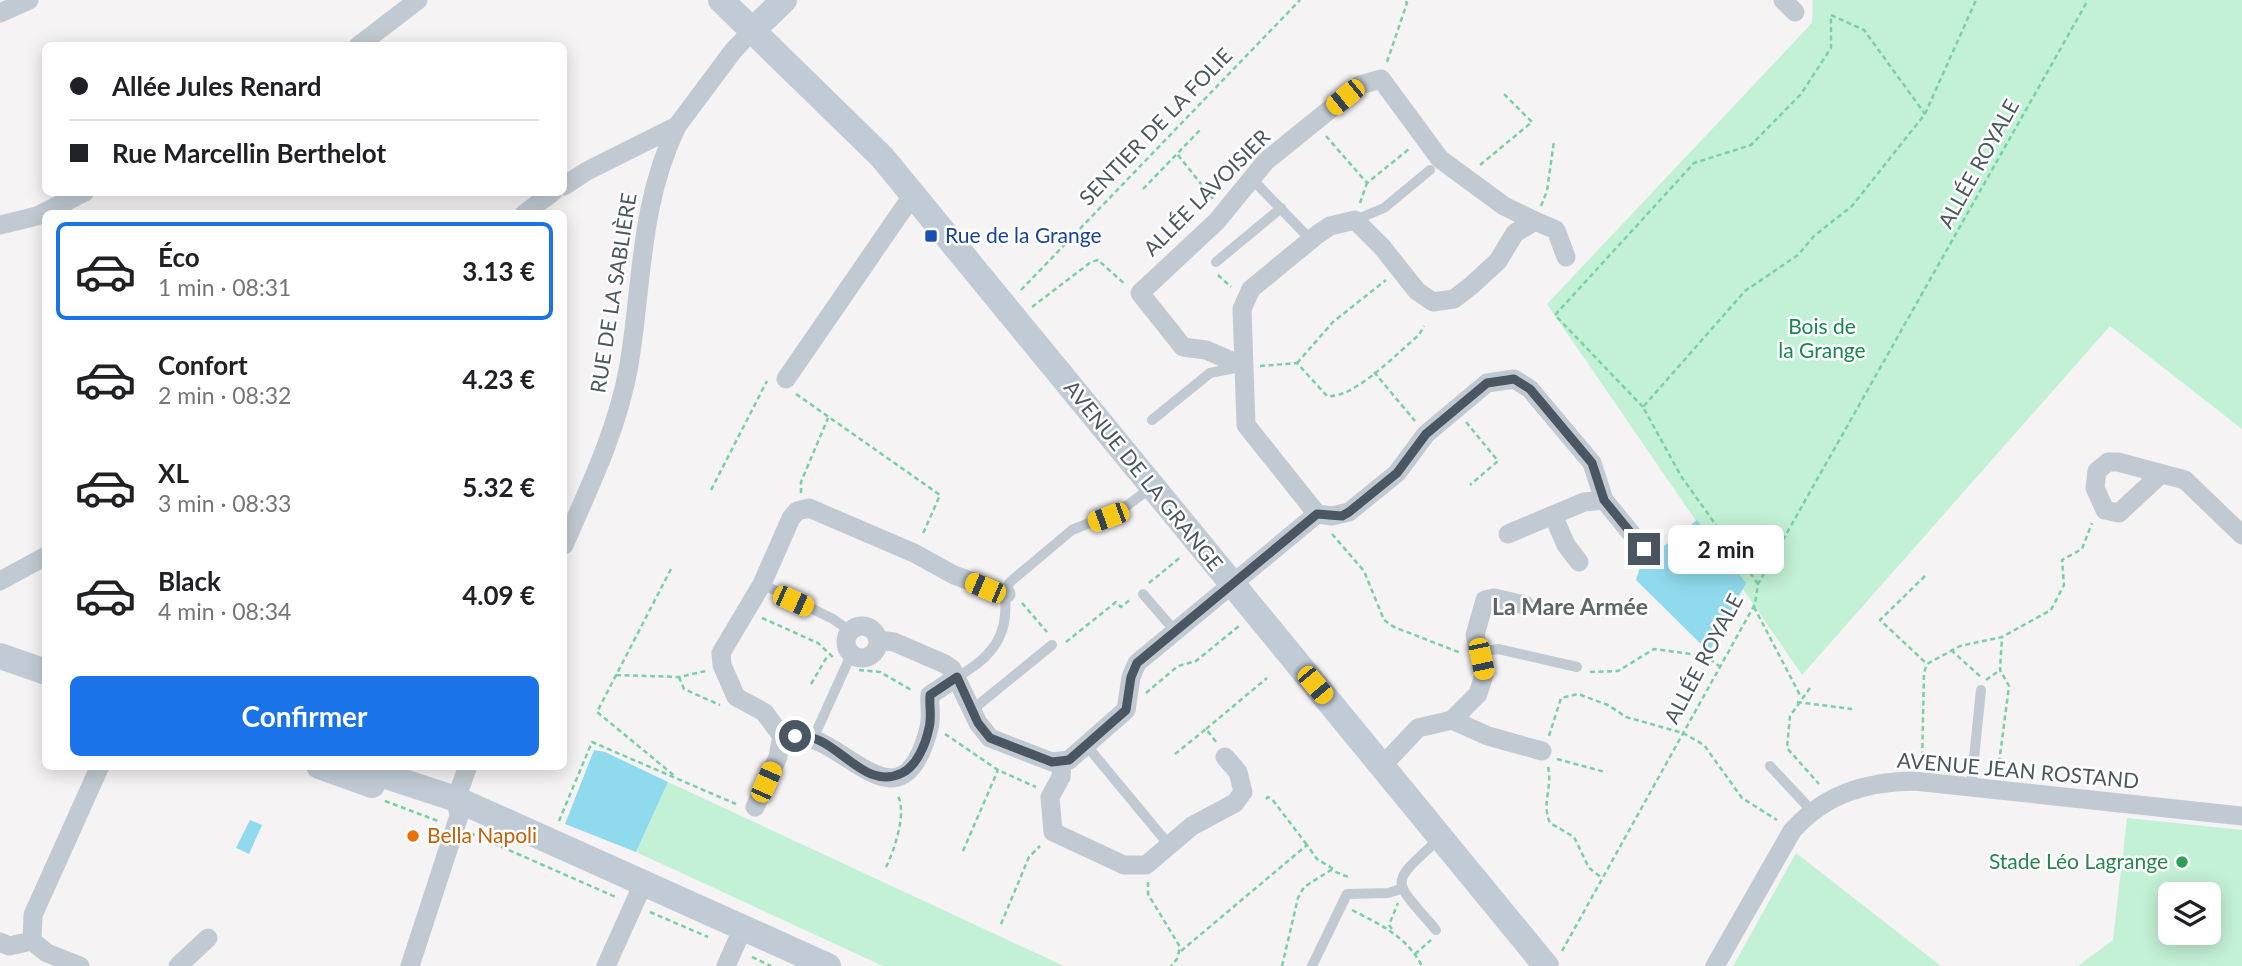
<!DOCTYPE html>
<html lang="fr">
<meta charset="utf-8">
<style>
:root{--surface:#fff;--page:#f2f2f2;--text:#202124;--muted:#757577;--line:#e0e0e0;--accent:#1a73e8}
body{margin:0;font-family:Lato,sans-serif;background:var(--page);color:var(--text);height:100vh;display:flex;flex-direction:column;font-size:26px;white-space:nowrap}
*{box-sizing:border-box;margin:0}
p{font-size:23px;color:var(--muted)}
.icon{flex:none;width:38px;height:38px;fill:none;stroke:currentColor;stroke-width:2;stroke-linecap:round;stroke-linejoin:round}
.map{position:relative;flex:1;overflow:hidden}
.drawer{position:absolute;left:42px;top:210px;width:525px;height:560px;display:flex;flex-direction:column;background:var(--surface);border-radius:10px;box-shadow:0 4px 18px #0003}
.drawer>*{flex:none}
.banner{position:absolute;left:42px;top:42px;width:525px;height:154px;border-radius:10px;box-shadow:0 4px 18px #0003;display:grid;align-content:center;height:154px;padding:0 28px;background:var(--surface)}
.fabs{position:absolute;left:2158px;top:882px;display:grid;gap:14px}
.fabs a{display:grid;place-items:center;width:63px;height:63px;border-radius:10px;background:var(--surface);box-shadow:0 4px 18px #0003;font-size:35px}
.end{position:absolute;width:32px;height:32px;margin:-16px;border:9px solid #4a5661;background:#fff;box-shadow:0 0 0 4px #fff}
.from{border-radius:50%}
.bubble{position:absolute;height:49px;border-radius:10px;background:var(--surface);box-shadow:0 4px 18px #0003;font-size:23px;font-weight:700;line-height:49px;text-align:center}
.car{position:absolute;width:21px;height:42px;margin:-21px -10px;border-radius:9px;box-shadow:0 0 5px 2px #0007;background:linear-gradient(#f5c518 24%,#345 0 40%,#f5c518 0 76%,#345 0 86%,#f5c518 0)}
.banner b{display:flex;align-items:center;gap:24px;height:66px;font-size:26px}
.banner b+b{border-top:2px solid var(--line)}
.banner i{width:18px;height:18px;background:var(--text)}
ul{padding:12px 0 0;list-style:none}
li{display:flex;align-items:center;gap:21px;height:98px;margin:0 14px 10px;padding:0 14px;border:4px solid transparent;border-radius:10px}
li div{flex:1}
li b{display:block;font-size:26px}
li em{font-style:normal;font-weight:700}
li.current{border-color:var(--accent)}
li>.icon{width:63px;height:63px;stroke-width:1.5}
.action{display:flex;gap:14px;margin-top:auto;padding:14px 28px}
.action a{flex:1;height:80px;border-radius:10px;background:var(--accent);color:#fff;font-size:28px;font-weight:700;line-height:80px;text-align:center}
.map>svg:first-child{display:block}
.green{fill:#c3f1d5;fill-rule:evenodd}
.water{fill:#90daee}
.lines{fill:none;stroke-linecap:round;stroke-linejoin:round}
.path{stroke:#7ad0a6;stroke-width:2.5;stroke-dasharray:5 3.5;stroke-linecap:butt}
.lane{stroke:#c1cad2;stroke-width:10}
.street{stroke:#c1cad2;stroke-width:19}
.secondary{stroke:#c1cbd6;stroke-width:26}
.route{stroke:#4a5661;stroke-width:9}
.transit-dot{fill:#1a4fb4;stroke:#fff;stroke-width:2.5}
.food-dot{fill:#e8710a;stroke:#fff;stroke-width:2.5}
.leisure-dot{fill:#2e9e5b;stroke:#fff;stroke-width:2.5}
.labels{text-anchor:middle;stroke-width:5;stroke-linejoin:round;paint-order:stroke}
.street-label{font-size:21px;fill:#4a5661;stroke:#fff}
.transit-label{font-size:21px;fill:#164399;stroke:#fff;text-anchor:start}
.park-label{font-size:21px;fill:#17864f;stroke:#fff}
.food-label{font-size:21px;fill:#c56008;stroke:#fff;text-anchor:start}
.leisure-label{font-size:21px;fill:#27864d;stroke:#fff;text-anchor:end}
.neighbourhood-label{font-size:23px;font-weight:bold;fill:#5f6368;stroke:#fff}
</style>
<div class="map">
<svg width="2242" height="966" viewBox="0 0 2242 966">
<rect width="100%" height="100%" fill="#f5f3f3"/>
<g class="green">
<polygon points="1813,0 2242,0 2242,429 2110,326 1802,675 1547,304 1812,23"/>
<polygon points="668,782 1064,966 883,966 636,852"/>
<path d="M 2127,818 L 2242,830 L 2242,966 L 2078,966 L 2113,940 ZM 2170,894 L 2208,894 L 2208,933 L 2170,933 Z"/>
<polygon points="1796,853 1941,966 1733,966"/>
</g>
<g class="water">
<polygon points="1697,520 1746,583 1709,652 1636,580 1641,564"/>
<polygon points="594,750 605,752 668,782 636,852 565,824"/>
<polygon points="250,820 262,825 249,854 236,848"/>
</g>
<g class="lines">
<g class="path">
<polyline points="1387,62 1407,3 1404,0"/>
<polyline points="1326,136 1367,183 1409,149"/>
<polyline points="1178,155 1213,199"/>
<polyline points="1480,165 1532,122 1503,93"/>
<polyline points="1143,189 1200,130"/>
<polyline points="1360,203 1367,183"/>
<polyline points="1541,206 1547,191 1554,141"/>
<polyline points="1218,275 1231,287"/>
<polyline points="1021,290 1300,0"/>
<polyline points="1032,307 1091,262 1098,260 1126,285"/>
<polyline points="1297,363 1333,322 1386,280"/>
<path d="M 1260,366 L 1297,363 L 1327,396 C 1354,399 1397,353 1419,335 L 1424,326"/>
<polyline points="1374,372 1415,421"/>
<polyline points="796,394 940,495 922,536"/>
<polyline points="1643,407 1555,315 1694,163 1751,145 1801,94 1831,48 1831,15 1864,30 1925,114"/>
<polyline points="1466,422 1498,461 1470,485"/>
<polyline points="711,490 767,381"/>
<polyline points="801,493 801,482 828,418"/>
<polyline points="1332,534 1364,571 1384,620 1394,627 1461,653"/>
<polyline points="671,569 597,712 676,777"/>
<polyline points="1925,576 1880,620 1927,664"/>
<polyline points="1149,583 1182,556"/>
<polyline points="1758,584 1681,476 1643,407 1745,291 1798,255 1814,236 1852,206 1925,114 1976,0"/>
<polyline points="1022,603 1047,632"/>
<polyline points="1754,607 1801,697"/>
<polyline points="762,618 818,643 834,658"/>
<polyline points="1066,642 1116,602 1121,607 1131,599"/>
<polyline points="1951,650 1981,677"/>
<polyline points="859,670 880,672 913,691"/>
<polyline points="1590,672 1618,671 1654,649 1706,656 1719,666"/>
<polyline points="616,675 679,677 706,671"/>
<polyline points="679,677 684,689 720,705"/>
<polyline points="1986,680 2000,670"/>
<polyline points="811,684 828,655"/>
<polyline points="1810,688 1790,716 1787,748 1819,784"/>
<polyline points="1146,693 1178,666 1196,661 1239,626"/>
<polyline points="1797,702 1852,709"/>
<polyline points="1206,729 1267,678"/>
<polyline points="945,734 998,770 1036,787"/>
<polyline points="1549,736 1561,698 1578,694 1608,705 1626,717 1683,733 1704,745 1742,798 1777,820"/>
<polyline points="1175,754 1206,729 1217,743"/>
<polyline points="1557,759 1605,772"/>
<polyline points="1922,765 1924,673 1927,664 1960,646 2002,637 2051,610 2064,585 2062,560 2082,549 2092,523"/>
<path d="M 1548,767 C 1553,787 1541,803 1550,823 L 1574,837 L 1589,868 L 1602,878"/>
<polyline points="1998,771 2009,686 2000,670 2002,637"/>
<polyline points="1266,799 1268,797 1272,799 1307,845"/>
<polyline points="385,801 438,821"/>
<polyline points="559,821 592,742 736,804"/>
<polyline points="470,833 618,898"/>
<polyline points="963,851 998,770"/>
<path d="M 886,867 C 894,851 907,814 898,796"/>
<polyline points="1148,882 1148,894 1180,947 1177,959 1171,966"/>
<path d="M 1352,910 C 1381,925 1406,936 1422,966"/>
<polyline points="650,912 708,937"/>
<polyline points="1001,924 1029,857 1040,846"/>
<polyline points="1392,929 1389,925 1398,903"/>
<polyline points="1181,951 1307,845 1317,859 1335,870"/>
<polyline points="1562,951 1755,604 1758,584 2088,0"/>
<polyline points="1415,954 1431,940"/>
<polyline points="752,957 771,966"/>
<polyline points="1282,966 1298,898 1304,887 1331,870 1348,877 1347,880"/>
</g>
<g class="lane">
<polyline points="1252,179 1311,240"/>
<polyline points="1355,220 1384,208 1430,170"/>
<polyline points="1216,262 1281,208"/>
<polyline points="1152,420 1210,373 1240,367"/>
<polyline points="762,584 833,619 850,631"/>
<polyline points="1143,594 1175,631"/>
<polyline points="1479,652 1498,649 1577,667"/>
<path d="M 957,677 C 982,663 1003,645 1005,615 C 1006,603 1004,593 1010,582 L 1072,530 L 1121,510 L 1152,487"/>
<polyline points="972,710 1052,645"/>
<polyline points="817,730 851,655"/>
<polyline points="1087,746 1169,845"/>
<polyline points="1770,766 1812,811"/>
<polyline points="1971,787 1981,690"/>
<path d="M 1436,930 C 1391,877 1388,886 1440,838"/>
<polyline points="1312,966 1347,894 1388,893 1401,889"/>
</g>
<g class="street">
<polyline points="1783,0 1795,12"/>
<polyline points="0,13 29,0"/>
<polyline points="358,46 418,0"/>
<polyline points="564,186 587,171 677,126 733,51 751,32"/>
<polyline points="524,214 553,192"/>
<polyline points="0,225 37,216 85,192"/>
<polyline points="1243,366 1206,350 1183,347 1140,293 1217,221 1266,161 1360,85 1381,79 1440,159 1504,206 1535,221"/>
<polyline points="786,379 912,196"/>
<polyline points="2161,474 2119,513 2105,510 2095,488 2097,471 2108,462 2118,462 2185,480 2242,535"/>
<polyline points="1317,514 1246,425 1242,309 1251,289 1318,234 1330,226 1355,220 1382,247 1417,291 1433,302 1454,299 1472,285 1498,261 1515,233 1535,221 1556,230 1566,257"/>
<polyline points="1553,515 1566,545 1579,562"/>
<polyline points="1508,534 1584,502 1604,500"/>
<path d="M 564,545 C 590,486 618,428 629,365 C 643,280 639,206 677,126"/>
<polyline points="0,581 46,556"/>
<circle cx="862" cy="642" r="16"/>
<polyline points="878,640 894,642 945,664 952,669 978,723 990,738 1052,762 1069,760 1126,710 1131,677 1137,663 1317,514 1332,516 1349,512 1397,473 1426,434 1487,383 1514,379 1530,389 1592,463 1604,500 1644,549"/>
<polyline points="1452,720 1488,736 1542,751"/>
<polyline points="782,736 764,712 736,697 722,665 721,653 762,584 791,518 797,511 809,508 914,553 954,575 1006,594"/>
<path d="M 782,736 C 789,736 797,734 804,736 C 854,749 903,828 929,728 C 932,717 929,706 930,695 L 957,677"/>
<polyline points="1062,763 1061,777 1050,797 1053,832 1124,865 1146,865 1192,826 1235,803 1243,792 1238,772 1225,757"/>
<polyline points="1382,766 1418,728 1452,720 1478,694 1484,675 1475,635 1485,600 1494,598 1525,605"/>
<polyline points="755,807 778,757 782,736"/>
<polyline points="32,941 47,953 80,966"/>
<polyline points="0,942 9,946 32,941 33,915 100,766"/>
<polyline points="178,966 208,938"/>
<polyline points="410,966 459,816 456,799 468,766"/>
<polyline points="606,966 643,884"/>
<polyline points="726,966 743,928"/>
<path d="M 1715,966 L 1792,831 C 1825,794 1865,782 1914,781 L 2242,816"/>
</g>
<g class="secondary">
<polyline points="721,0 882,157 1546,966"/>
<polyline points="751,32 784,0"/>
<polyline points="0,656 46,672"/>
<polyline points="319,766 372,785"/>
<polyline points="355,766 456,799 828,966"/>
</g>
</g>
<g class="lines">
<path class="route" d="M 795,736 C 836,731 861,793 902,773 C 917,766 926,743 929,728 C 932,717 929,706 930,695 L 957,677 L 978,723 L 990,738 L 1052,762 L 1069,760 L 1126,710 L 1131,677 L 1137,663 L 1317,514 L 1342,516 L 1349,512 L 1397,473 L 1426,434 L 1487,383 L 1514,379 L 1530,389 L 1592,463 L 1604,500 L 1644,549"/>
</g>
<rect class="transit-dot" x="924" y="229" width="14" height="14" rx="3.5"/>
<circle class="food-dot" cx="413" cy="836" r="7"/>
<circle class="leisure-dot" cx="2182" cy="862" r="7"/>
<g class="labels">
<g class="street-label">
<text transform="translate(1156 127) rotate(-46)" y="7">SENTIER DE LA FOLIE</text>
<text transform="translate(1979 164) rotate(-61)" y="7">ALLÉE ROYALE</text>
<text transform="translate(1207 193) rotate(-45)" y="7">ALLÉE LAVOISIER</text>
<text transform="translate(614 293) rotate(-81)" y="7">RUE DE LA SABLIÈRE</text>
<text transform="translate(1143 476) rotate(51)" y="7">AVENUE DE LA GRANGE</text>
<text transform="translate(1704 659) rotate(-62)" y="7">ALLÉE ROYALE</text>
<text transform="translate(2018 771) rotate(5)" y="7">AVENUE JEAN ROSTAND</text>
</g>
<g class="transit-label">
<text x="945" y="243">Rue de la Grange</text>
</g>
<g class="park-label">
<text x="1822" y="334">Bois de<tspan x="1822" dy="24">la Grange</tspan></text>
</g>
<g class="food-label">
<text x="427" y="843">Bella Napoli</text>
</g>
<g class="leisure-label">
<text x="2168" y="869">Stade Léo Lagrange</text>
</g>
<g class="neighbourhood-label">
<text x="1570" y="615">La Mare Armée</text>
</g>
</g>
</svg>
<div class="fabs">
<a><svg class="icon" aria-label="layers" viewBox="0 0 24 24"><path d="M12 4l9 5-9 5-9-5zM3 14l9 5 9-5"/></svg></a>
</div>
<i class="end from" style="left:795px;top:736px"></i>
<i class="end" style="left:1644px;top:549px"></i>
<div class="bubble" style="left:1668px;top:525px;width:116px">2 min</div>
<i class="car" style="left:1345px;top:97px;rotate:231deg"></i>
<i class="car" style="left:1108px;top:517px;rotate:250deg"></i>
<i class="car" style="left:985px;top:588px;rotate:293deg"></i>
<i class="car" style="left:793px;top:601px;rotate:114deg"></i>
<i class="car" style="left:1481px;top:659px;rotate:168deg"></i>
<i class="car" style="left:1315px;top:685px;rotate:140deg"></i>
<i class="car" style="left:766px;top:782px;rotate:24deg"></i>
<div class="banner">
<b><i class="from"></i>Allée Jules Renard</b>
<b><i></i>Rue Marcellin Berthelot</b>
</div>
<section class="drawer">
<ul>
<li class="current"><svg class="icon" aria-label="car" viewBox="0 0 24 24"><path d="M5 17H2v-5l4-1 3-4h7l3 4 3 1v5h-3M9 17h6M6 11h13"/><circle cx="7" cy="17" r="2"/><circle cx="17" cy="17" r="2"/></svg><div><b>Éco</b><p>1 min · 08:31</p></div><em>3.13 €</em></li>
<li><svg class="icon" aria-label="car" viewBox="0 0 24 24"><path d="M5 17H2v-5l4-1 3-4h7l3 4 3 1v5h-3M9 17h6M6 11h13"/><circle cx="7" cy="17" r="2"/><circle cx="17" cy="17" r="2"/></svg><div><b>Confort</b><p>2 min · 08:32</p></div><em>4.23 €</em></li>
<li><svg class="icon" aria-label="car" viewBox="0 0 24 24"><path d="M5 17H2v-5l4-1 3-4h7l3 4 3 1v5h-3M9 17h6M6 11h13"/><circle cx="7" cy="17" r="2"/><circle cx="17" cy="17" r="2"/></svg><div><b>XL</b><p>3 min · 08:33</p></div><em>5.32 €</em></li>
<li><svg class="icon" aria-label="car" viewBox="0 0 24 24"><path d="M5 17H2v-5l4-1 3-4h7l3 4 3 1v5h-3M9 17h6M6 11h13"/><circle cx="7" cy="17" r="2"/><circle cx="17" cy="17" r="2"/></svg><div><b>Black</b><p>4 min · 08:34</p></div><em>4.09 €</em></li>
</ul>
<div class="action"><a>Confirmer</a></div>
</section>
</div>
